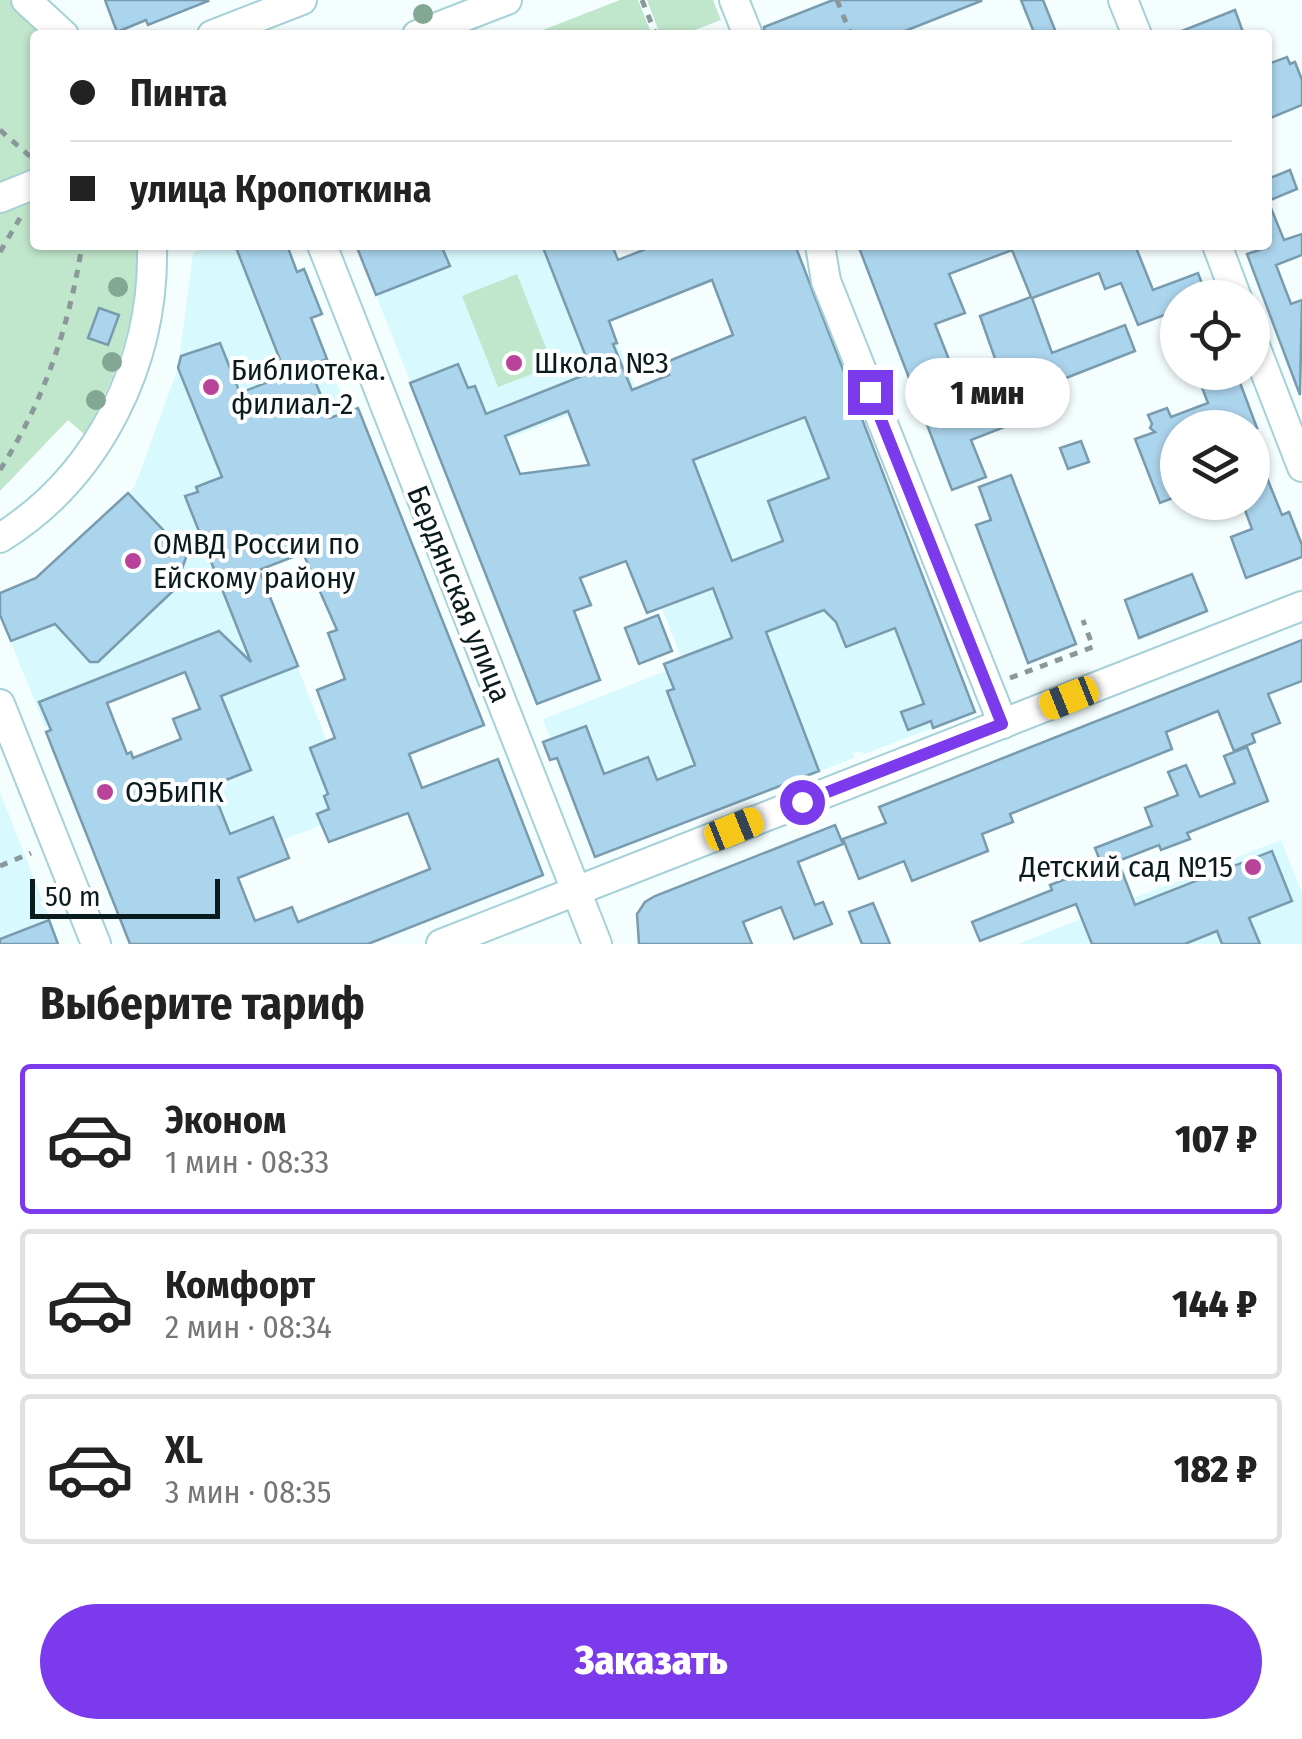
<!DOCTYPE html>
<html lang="ru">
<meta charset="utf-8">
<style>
:root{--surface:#fff;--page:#f6f6f6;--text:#222;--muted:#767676;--line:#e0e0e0;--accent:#7c3aed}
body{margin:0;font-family:"Fira Sans Condensed",sans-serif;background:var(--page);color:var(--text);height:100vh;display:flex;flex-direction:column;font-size:38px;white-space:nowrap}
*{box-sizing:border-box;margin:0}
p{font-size:32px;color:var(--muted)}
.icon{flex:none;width:55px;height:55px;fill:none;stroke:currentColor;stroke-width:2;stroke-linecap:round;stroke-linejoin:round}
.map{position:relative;height:944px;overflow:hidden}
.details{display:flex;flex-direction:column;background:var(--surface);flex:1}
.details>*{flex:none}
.hud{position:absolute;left:30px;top:30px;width:1242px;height:220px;border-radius:10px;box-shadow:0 2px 8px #0004;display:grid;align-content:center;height:220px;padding:0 40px;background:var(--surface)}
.buttons{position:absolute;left:1160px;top:280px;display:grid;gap:20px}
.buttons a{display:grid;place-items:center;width:110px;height:110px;border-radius:50%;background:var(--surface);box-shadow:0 2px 8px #0004;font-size:50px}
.scale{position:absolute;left:30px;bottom:25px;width:190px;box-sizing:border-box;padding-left:10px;border:5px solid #0a1b1d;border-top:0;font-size:28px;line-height:35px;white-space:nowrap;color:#0a1b1d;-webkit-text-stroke:8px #fff;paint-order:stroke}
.end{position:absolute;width:45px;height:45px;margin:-22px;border:12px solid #7c3aed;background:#fff;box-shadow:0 0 0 5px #fff}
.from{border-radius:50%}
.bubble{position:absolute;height:70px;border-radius:35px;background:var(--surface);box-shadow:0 2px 8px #0004;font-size:32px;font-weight:800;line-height:70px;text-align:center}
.car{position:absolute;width:30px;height:60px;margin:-30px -15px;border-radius:12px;box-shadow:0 0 8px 2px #0007;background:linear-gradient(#f5c518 24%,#345 0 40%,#f5c518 0 76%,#345 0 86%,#f5c518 0)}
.hud b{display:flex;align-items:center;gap:35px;height:95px;font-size:38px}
.hud b+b{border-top:2px solid var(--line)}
.hud i{width:25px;height:25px;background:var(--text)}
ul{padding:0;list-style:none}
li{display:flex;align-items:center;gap:30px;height:150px;margin:0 20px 15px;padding:0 20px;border:5px solid var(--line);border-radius:10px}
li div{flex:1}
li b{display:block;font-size:38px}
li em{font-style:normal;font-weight:800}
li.active{border-color:var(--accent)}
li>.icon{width:90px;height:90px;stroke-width:1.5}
h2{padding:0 40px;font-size:45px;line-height:120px}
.button{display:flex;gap:20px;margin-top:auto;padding:20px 40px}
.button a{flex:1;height:115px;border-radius:60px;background:var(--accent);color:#fff;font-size:40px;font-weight:800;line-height:115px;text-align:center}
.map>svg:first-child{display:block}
.built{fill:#d8f9fd}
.green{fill:#c0e6cb}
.building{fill:#abd4ed;stroke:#799bae;stroke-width:2.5;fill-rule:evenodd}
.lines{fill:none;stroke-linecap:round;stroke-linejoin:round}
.minor-casing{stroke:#a5d1d7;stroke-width:32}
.path{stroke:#8b9899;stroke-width:5;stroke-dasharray:8 8;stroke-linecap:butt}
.minor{stroke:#fff;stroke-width:28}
.tree{fill:#82a793}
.route{stroke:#7c3aed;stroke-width:12}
.poi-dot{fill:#b9439a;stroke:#fff;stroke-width:4}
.labels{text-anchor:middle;stroke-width:8;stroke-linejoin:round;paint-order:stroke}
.poi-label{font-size:30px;fill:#0a1b1d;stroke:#fff;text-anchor:start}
.street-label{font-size:30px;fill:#0a1b1d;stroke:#fff}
</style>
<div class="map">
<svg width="1302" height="944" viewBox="0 0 1302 944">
<rect width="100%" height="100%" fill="#f5feff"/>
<g class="built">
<polygon points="214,245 287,245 297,272 304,269 322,314 311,319 348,412 261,446 259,570 355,812 234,859 65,778 131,752 139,773 213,745 185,672 45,727 0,615 0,593 36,578 135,486 178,368 193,253"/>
<polygon points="356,245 612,245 615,252 586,264 636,389 443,464"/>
<polygon points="839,357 975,712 864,754 860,751 854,753 854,758 595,857 543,719 684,664 662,608 647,613 610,520 632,438"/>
<polygon points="0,792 23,851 60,944 0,944"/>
<polygon points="1281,840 1302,893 1302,944 1018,944"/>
</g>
<g class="green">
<path d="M 0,0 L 9,0 L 48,35 L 35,35 L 35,245 L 138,245 C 137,315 120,373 84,434 L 68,420 L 0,491 Z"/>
<polygon points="620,0 638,0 652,35 530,35"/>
<polygon points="647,0 713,0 721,20 682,35 660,35"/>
<polygon points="517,274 553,366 498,387 462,296"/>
</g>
<g class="building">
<polygon points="105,0 207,0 208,1 148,25 146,20 117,32"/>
<polygon points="833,0 980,0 981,1 895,35 765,35 764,27"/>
<polygon points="1021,0 1043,0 1057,35 1035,35"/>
<polygon points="1235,10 1244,35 1174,35 1174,34"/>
<polygon points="1287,57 1290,64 1295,62 1302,80 1302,105 1268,119 1268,64"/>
<polygon points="1290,170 1297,189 1268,201 1268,179"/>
<polygon points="1268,201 1284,240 1302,234 1302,255 1276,265 1291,304 1302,300 1300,395 1247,254 1268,247"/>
<path d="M 235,245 L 287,245 L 297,272 L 304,269 L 322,314 L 311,318 L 327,359 L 309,366 L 330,418 L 358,408 L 484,725 L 409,754 L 422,788 L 498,759 L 543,875 L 368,944 L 130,944 L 46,732 L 51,730 L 39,702 L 219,631 L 251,662 L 185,496 L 198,492 L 196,487 L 222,477 L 178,368 L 181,356 L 220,343 L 240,393 L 286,375 ZM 303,553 L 337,630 L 328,633 L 345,679 L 317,690 L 335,738 L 310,748 L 328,794 L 324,796 L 329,809 L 317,814 L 329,842 L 408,813 L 430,869 L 298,922 L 292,907 L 255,921 L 238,878 L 289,858 L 273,817 L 230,834 L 211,786 L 251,770 L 221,696 L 298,666 L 259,570 ZM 185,672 L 200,709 L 173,719 L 181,739 L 133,758 L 131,752 L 127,754 L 107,703 Z"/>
<polygon points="356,245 441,245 450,266 376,295"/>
<path d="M 542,245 L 612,245 L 618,260 L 656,245 L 795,245 L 975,712 L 933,728 L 931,721 L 908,730 L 901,712 L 924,704 L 895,628 L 846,647 L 836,622 L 824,610 L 766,632 L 819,771 L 595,857 L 557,758 L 550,760 L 543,742 L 586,726 L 604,774 L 648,757 L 657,780 L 695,765 L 667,691 L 674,689 L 664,664 L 732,638 L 713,588 L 647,613 L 626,561 L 580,578 L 591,605 L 574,611 L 600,680 L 537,704 L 410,383 L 458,364 L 468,388 L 475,386 L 486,414 L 592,372 ZM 712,280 L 733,335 L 664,363 L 669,375 L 632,390 L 613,344 L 617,343 L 609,321 ZM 568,411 L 589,465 L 520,474 L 505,436 ZM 805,417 L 829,478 L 768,501 L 783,541 L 732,561 L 693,460 Z"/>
<path d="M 858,245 L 1135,245 L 1153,290 L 1198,273 L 1205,291 L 1178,298 L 1178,310 L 1138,325 L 1121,283 L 1105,289 L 1099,273 L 1032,298 L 1052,353 L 1125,325 L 1135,351 L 1048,385 L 1046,379 L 1009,394 L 1020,421 L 971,440 L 986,477 L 952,490 ZM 1012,250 L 1031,297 L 980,316 L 997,364 L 957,380 L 935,324 L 965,313 L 949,274 Z"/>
<polygon points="99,308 119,315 108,345 88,338"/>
<polygon points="1196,372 1236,372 1257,428 1178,428 1178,446 1164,451 1178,484 1178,496 1160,503 1135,439 1155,432 1150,428 1152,424 1148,415 1167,408 1171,417 1208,403"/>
<polygon points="1081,441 1089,462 1068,469 1060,448"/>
<polygon points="1252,441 1282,515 1289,512 1302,545 1302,557 1246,578 1231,537 1252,529 1242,502 1252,502"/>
<polygon points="1011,475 1076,644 1028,663 976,525 991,520 979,487"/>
<polygon points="128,493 187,555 174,590 98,662 90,662 55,624 11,641 0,615 0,593 36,578"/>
<polygon points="1192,574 1207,611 1139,638 1125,600"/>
<polygon points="658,615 672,651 639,664 625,628"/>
<polygon points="1302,640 1302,681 1268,694 1280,723 1252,734 1255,742 1234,751 1218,711 1166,732 1172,749 1010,814 1013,822 982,834 988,851 912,881 904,861 859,879 843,839 886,823 879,807"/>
<polygon points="1247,747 1268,801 1187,833 1190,839 1161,850 1159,845 1118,861 1135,905 1272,851 1292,901 1249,918 1260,944 1222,944 1217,931 1185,944 1092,944 1076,904 980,941 972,922 1052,890 1050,885 1097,867 1101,863 1095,848 1152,826 1145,808 1178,795 1168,772 1186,765 1200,797 1235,783 1224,756"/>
<polygon points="835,825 843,844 798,862 815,905 823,902 832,924 794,939 781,907 743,922 752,944 639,944 637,914 645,902 655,896"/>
<polygon points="873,903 890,944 862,944 849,912"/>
<polygon points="49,920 58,944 0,944 0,939"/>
</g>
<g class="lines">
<g class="minor-casing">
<g id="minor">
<polyline points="26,0 64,35"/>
<polyline points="734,0 748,35"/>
<polyline points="1123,0 1137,35"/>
<polyline points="212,35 302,0"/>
<polyline points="417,35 507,0"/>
<polyline points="0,198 35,184"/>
<polyline points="322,245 597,944"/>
<polyline points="820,245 826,281 1003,724"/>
<polyline points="1217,245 1237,298"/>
<polyline points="1252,338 1302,467"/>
<path d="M 0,538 C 100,476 155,361 152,245"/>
<polyline points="0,704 96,944"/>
<polyline points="441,944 1302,606"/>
</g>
</g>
<g class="path">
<polyline points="642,0 656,35"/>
<polyline points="837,0 851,35"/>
<polyline points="0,130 32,158"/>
<polyline points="0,252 20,218"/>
<path d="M 0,470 C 45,399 69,327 82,245"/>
<polyline points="1010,678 1093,647 1083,620"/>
<polyline points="0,866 31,853"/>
</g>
<use href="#minor" class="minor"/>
</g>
<g class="tree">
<circle cx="423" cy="14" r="10"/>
<circle cx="118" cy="287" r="10"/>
<circle cx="112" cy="362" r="10"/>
<circle cx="96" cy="400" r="10"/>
</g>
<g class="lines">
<polyline class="route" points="802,802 1002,724 870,392"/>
</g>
<g class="poi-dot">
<circle cx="514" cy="363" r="10"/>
<circle cx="211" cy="387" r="10"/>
<circle cx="133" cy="561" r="10"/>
<circle cx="105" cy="792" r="10"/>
<circle cx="1253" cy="867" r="10"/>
</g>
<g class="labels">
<g class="poi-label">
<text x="534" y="373">Школа №3</text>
<text x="231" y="380">Библиотека.<tspan x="231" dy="34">филиал-2</tspan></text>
<text x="153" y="554">ОМВД России по<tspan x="153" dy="34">Ейскому району</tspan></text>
<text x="125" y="802">ОЭБиПК</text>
<text x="1233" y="877" text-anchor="end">Детский сад №15</text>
</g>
<g class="street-label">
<text transform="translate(459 594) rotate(68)" y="10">Бердянская улица</text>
</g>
</g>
</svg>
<div class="buttons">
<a><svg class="icon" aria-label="locate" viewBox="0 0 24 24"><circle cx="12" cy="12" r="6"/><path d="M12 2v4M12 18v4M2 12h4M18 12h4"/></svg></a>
<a><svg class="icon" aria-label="layers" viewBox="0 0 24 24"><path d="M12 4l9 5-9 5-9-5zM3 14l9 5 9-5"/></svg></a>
</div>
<div class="scale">50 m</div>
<i class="end from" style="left:802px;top:802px"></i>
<i class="end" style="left:870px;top:392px"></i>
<div class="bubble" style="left:905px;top:358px;width:165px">1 мин</div>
<i class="car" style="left:1069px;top:698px;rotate:248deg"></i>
<i class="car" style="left:734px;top:829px;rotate:68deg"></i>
<div class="hud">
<b><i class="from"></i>Пинта</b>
<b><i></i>улица Кропоткина</b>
</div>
</div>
<section class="details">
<h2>Выберите тариф</h2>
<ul>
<li class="active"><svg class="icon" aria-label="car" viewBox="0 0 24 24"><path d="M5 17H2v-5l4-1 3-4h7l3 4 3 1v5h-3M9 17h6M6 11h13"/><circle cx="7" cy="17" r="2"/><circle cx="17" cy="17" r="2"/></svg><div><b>Эконом</b><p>1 мин · 08:33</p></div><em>107 ₽</em></li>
<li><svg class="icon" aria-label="car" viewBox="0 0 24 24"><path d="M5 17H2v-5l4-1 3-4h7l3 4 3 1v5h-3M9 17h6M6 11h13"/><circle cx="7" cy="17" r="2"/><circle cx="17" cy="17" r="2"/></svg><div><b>Комфорт</b><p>2 мин · 08:34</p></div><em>144 ₽</em></li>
<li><svg class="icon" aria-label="car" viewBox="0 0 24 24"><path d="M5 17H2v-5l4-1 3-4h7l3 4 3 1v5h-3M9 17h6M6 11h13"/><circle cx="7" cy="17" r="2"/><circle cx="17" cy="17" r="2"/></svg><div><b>XL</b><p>3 мин · 08:35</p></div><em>182 ₽</em></li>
</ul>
<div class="button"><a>Заказать</a></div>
</section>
